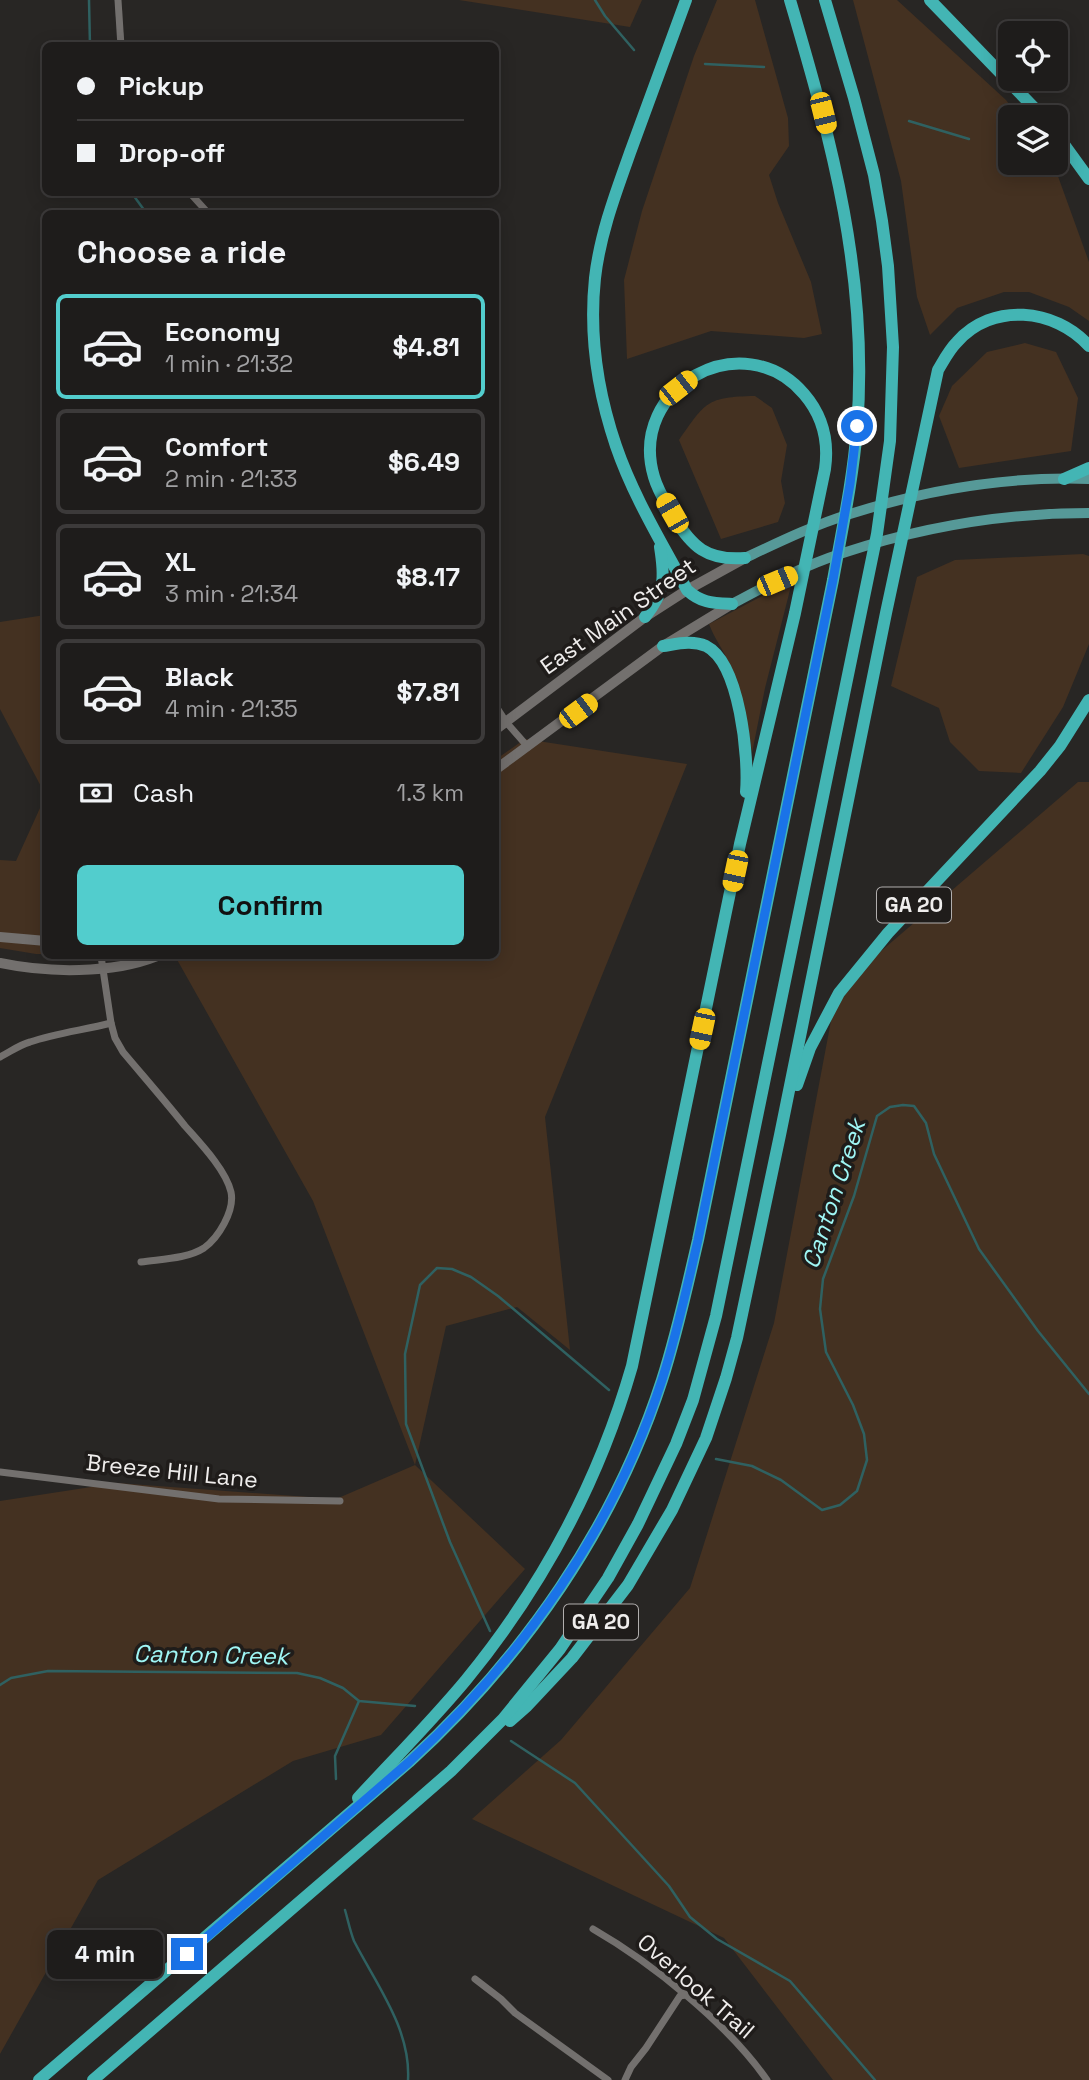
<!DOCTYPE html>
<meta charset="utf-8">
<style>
:root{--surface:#1e1c1b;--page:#262524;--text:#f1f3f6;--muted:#a1a1a3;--line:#3c3a3a;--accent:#52cdcd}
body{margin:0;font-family:"Space Grotesk",sans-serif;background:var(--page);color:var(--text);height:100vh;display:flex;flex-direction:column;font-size:26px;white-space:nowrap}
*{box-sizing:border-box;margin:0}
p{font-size:23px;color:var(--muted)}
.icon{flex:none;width:38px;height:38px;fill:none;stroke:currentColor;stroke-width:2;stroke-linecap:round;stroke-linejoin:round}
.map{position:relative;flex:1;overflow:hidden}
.panel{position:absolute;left:42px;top:210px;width:457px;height:749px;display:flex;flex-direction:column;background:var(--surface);border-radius:10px;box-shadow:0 4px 18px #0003,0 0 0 2px var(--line)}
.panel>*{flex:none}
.top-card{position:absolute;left:42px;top:42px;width:457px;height:154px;border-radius:10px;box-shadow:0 4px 18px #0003,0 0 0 2px var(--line);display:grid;align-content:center;height:154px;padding:0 35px;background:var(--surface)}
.controls{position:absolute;left:998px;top:21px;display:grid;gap:14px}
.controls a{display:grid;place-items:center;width:70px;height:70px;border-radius:10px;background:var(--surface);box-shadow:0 4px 18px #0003,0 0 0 2px var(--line);font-size:35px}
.end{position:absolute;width:32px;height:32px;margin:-16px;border:9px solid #1a73e8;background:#fff;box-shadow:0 0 0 4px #fff}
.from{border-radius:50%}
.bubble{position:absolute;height:49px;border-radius:10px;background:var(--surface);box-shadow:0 4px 18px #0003,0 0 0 2px var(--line);font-size:23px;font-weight:700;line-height:49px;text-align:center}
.car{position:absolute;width:21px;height:42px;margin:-21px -10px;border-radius:9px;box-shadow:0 0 5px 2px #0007;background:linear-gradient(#f5c518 24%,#345 0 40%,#f5c518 0 76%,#345 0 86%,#f5c518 0)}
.top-card b{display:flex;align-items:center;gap:24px;height:66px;font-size:26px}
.top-card b+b{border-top:2px solid var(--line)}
.top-card i{width:18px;height:18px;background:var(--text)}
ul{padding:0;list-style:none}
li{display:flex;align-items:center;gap:21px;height:105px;margin:0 14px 10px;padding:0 21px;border:4px solid var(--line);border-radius:10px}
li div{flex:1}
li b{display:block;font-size:26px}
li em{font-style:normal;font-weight:700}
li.on{border-color:var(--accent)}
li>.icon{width:63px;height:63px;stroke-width:1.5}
h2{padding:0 35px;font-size:32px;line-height:84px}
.pay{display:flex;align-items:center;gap:18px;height:77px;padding:0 35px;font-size:26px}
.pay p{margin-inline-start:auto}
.action{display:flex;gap:14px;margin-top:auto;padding:14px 35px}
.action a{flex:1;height:80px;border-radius:10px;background:var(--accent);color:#111;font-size:28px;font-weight:700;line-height:80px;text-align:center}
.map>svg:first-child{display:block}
.green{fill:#443121}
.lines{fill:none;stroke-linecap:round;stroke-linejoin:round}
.stream{stroke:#2f6161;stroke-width:2.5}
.minor{stroke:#73706e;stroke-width:7}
.secondary{stroke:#73706e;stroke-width:10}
.primary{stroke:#569998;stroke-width:10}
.motorway{stroke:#43b5b4;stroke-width:12}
.route{stroke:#1a73e8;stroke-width:9}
.labels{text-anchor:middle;stroke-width:7;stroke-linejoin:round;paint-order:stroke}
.shield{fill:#1f1c1a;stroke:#b1aead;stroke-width:2}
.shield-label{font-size:21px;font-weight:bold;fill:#efedec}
.street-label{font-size:23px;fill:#efedec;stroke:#1f1c1a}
.water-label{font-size:24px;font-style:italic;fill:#9ff6f5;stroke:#1f1c1a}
</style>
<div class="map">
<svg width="1089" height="2080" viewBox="0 0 1089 2080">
<rect width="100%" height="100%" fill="#282624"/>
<g class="green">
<polygon points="459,0 642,0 630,27"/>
<polygon points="717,0 755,0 788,118 789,146 769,175 778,203 811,282 822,334 804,338 711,331 627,359 624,280 642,211 694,56"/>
<polygon points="853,0 897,0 1006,100 1019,117 1010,117 1010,163 1051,163 1055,168 1089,262 1089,321 1069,307 1029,292 1004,292 957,308 930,335 917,297 901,181"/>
<polygon points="1025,343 1056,352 1078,398 1071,451 959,468 939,416 952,386 987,352"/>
<path d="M 755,396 L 772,408 L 787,445 L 781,481 L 785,503 L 778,522 L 721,539 L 679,440 C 706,402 706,397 755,396 Z"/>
<polygon points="1083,554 1089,556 1089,644 1063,707 1021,773 979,771 950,742 939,708 891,686 917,577 955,560"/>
<path d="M 791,586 L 765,688 L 752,753 C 748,721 741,692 729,663 C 723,649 714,638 709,624 L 777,588 L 778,593 Z"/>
<polygon points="45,615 46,615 45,794 0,709 0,622"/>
<polygon points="525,739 687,764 545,1117 570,1350 517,1307 446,1326 415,1465 525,1569 381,1735 293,1761 98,1880 0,2054 0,1501 117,1483 336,1499 415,1465 313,1201 175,956 495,956 495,760"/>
<polygon points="1078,782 1089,782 1089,2080 833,2080 724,1938 472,1819 561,1740 690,1588 774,1323 837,989"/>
<polygon points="45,797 45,954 36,954 0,948 0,860 16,861"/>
</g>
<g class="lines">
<g class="stream">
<polyline points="89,0 90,46"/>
<polyline points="595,0 605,16 634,50"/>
<polyline points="705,64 764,67"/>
<polyline points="909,121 969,139"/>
<polyline points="131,192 147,214"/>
<polyline points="716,1459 752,1466 781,1480 822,1510 840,1505 857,1491 867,1460 864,1434 853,1405 826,1352 820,1309 823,1279 854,1196 877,1116 890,1107 903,1105 914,1106 926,1123 934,1154 979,1249 1038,1331 1089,1394"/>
<polyline points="490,1631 450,1542 406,1424 405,1354 420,1285 437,1268 452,1269 471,1277 498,1296 609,1390"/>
<polyline points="0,1685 11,1678 48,1671 297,1673 320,1678 343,1688 359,1701 415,1706"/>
<polyline points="511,1741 575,1783 669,1886 690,1917 717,1939 790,1981 875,2080"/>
<polyline points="336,1779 335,1756 359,1701"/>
<path d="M 345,1910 C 348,1920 350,1931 354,1941 C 376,1984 411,2029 408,2080"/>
</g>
<g class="minor">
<polyline points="118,0 121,46"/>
<polyline points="189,192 209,214"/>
<polyline points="495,705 506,722 528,747"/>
<path d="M 101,956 L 111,1023 L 115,1038 L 123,1052 C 144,1077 165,1101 185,1126 C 200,1143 226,1170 231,1192 C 235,1211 218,1238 204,1248 C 187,1259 160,1259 141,1262"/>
<path d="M 0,1057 C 10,1052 19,1045 30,1042 C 56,1033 84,1030 111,1023"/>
<polyline points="0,1472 219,1499 340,1501"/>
<path d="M 593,1929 C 652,1963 728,2024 767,2080"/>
<polyline points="475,1979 501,1999 515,2013 608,2080"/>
<polyline points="625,2080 631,2067 646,2048 680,1996 685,1995"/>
</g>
<g class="secondary">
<polyline points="495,730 645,617 687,590 745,558"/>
<polyline points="495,770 663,646 732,604"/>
<polyline points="0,937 46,941"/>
<path d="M 0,963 C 47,973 112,974 157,956"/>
</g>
<g class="primary">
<path d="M 745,558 C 779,542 814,525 850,514 C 926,490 1009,476 1089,479"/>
<path d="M 732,604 C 767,585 805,565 843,553 C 922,527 1005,513 1089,513"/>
</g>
<g class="motorway">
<path d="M 686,0 C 668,50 649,100 631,150 C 616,192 600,234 595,278 C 589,335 598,393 616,446 C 633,496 662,543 687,590 C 701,603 713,603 732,604"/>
<polyline points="930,0 1043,117"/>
<polyline points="1055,132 1089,179"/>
<polyline points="1064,479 1089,468"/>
<path d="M 645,617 C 665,592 665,578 660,547"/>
<path d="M 663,646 C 677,644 692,640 706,646 C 740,663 749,758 746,792"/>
<polyline points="797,1085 810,1048 839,993 888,933 1040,771 1060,746 1089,700"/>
<path d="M 510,1721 L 527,1706 L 572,1658 L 628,1585 L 672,1510 L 706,1438 L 726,1378 L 737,1338 L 780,1135 L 886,613 L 938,370 C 944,360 949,350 957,342 C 992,302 1055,308 1089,346"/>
<path d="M 358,1798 C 394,1759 432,1721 466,1680 C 542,1587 599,1481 632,1366 L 740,844 L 795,613 L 825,469 C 829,441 823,416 804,394 C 743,323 627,387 654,477 C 658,491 666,503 673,516 C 692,547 707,561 745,558"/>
<path d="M 39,2080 L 409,1762 C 524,1657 614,1528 662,1380 C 677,1334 687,1287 698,1240 L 833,580 C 842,530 853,479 857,428 C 869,278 832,142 790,0"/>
<polyline points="93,2080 404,1812 451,1771 503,1719 560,1649 608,1578 638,1524 676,1444 693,1400 716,1316 877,534 890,441 893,347 888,266 882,221 874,175 854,98 825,0"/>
</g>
</g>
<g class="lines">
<path class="route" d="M 187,1954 L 409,1762 C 523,1657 614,1528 662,1380 C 677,1334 687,1287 698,1240 L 833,580 L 850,484 L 857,426"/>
</g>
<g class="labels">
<g class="shield">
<rect x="877" y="887.5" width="74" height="35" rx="5"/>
<rect x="564" y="1604.5" width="74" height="35" rx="5"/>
</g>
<g class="shield-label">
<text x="914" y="912">GA 20</text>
<text x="601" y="1629">GA 20</text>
</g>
<g class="street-label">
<text transform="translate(618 616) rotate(-35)" y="8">East Main Street</text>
<text transform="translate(172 1471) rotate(6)" y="8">Breeze Hill Lane</text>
<text transform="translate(696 1986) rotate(41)" y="8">Overlook Trail</text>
</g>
<g class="water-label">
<text transform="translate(834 1194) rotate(-72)" y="8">Canton Creek</text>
<text transform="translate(211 1655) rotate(1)" y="8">Canton Creek</text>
</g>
</g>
</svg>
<div class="controls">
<a><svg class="icon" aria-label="locate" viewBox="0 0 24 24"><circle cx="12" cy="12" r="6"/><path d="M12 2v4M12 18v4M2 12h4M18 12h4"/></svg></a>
<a><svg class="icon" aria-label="layers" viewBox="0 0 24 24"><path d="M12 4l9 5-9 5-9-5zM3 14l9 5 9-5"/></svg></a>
</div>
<i class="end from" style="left:857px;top:426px"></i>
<i class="end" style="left:187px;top:1954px"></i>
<div class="bubble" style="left:47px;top:1930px;width:116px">4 min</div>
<i class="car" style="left:823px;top:113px;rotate:166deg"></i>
<i class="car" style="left:678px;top:388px;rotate:52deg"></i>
<i class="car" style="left:672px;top:513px;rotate:330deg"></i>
<i class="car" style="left:777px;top:581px;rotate:67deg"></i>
<i class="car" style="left:578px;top:711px;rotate:53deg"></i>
<i class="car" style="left:735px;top:871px;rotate:192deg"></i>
<i class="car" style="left:702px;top:1029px;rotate:192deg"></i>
<div class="top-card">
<b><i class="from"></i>Pickup</b>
<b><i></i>Drop-off</b>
</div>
<section class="panel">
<h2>Choose a ride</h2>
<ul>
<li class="on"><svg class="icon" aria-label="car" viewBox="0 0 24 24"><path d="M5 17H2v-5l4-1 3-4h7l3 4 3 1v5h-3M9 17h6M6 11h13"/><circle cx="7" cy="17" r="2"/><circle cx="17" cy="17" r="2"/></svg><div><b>Economy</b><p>1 min · 21:32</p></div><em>$4.81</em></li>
<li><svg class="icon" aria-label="car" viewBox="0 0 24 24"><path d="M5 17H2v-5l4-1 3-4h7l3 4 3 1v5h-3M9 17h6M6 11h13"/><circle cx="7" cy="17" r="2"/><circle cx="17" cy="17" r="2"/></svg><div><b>Comfort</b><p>2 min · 21:33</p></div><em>$6.49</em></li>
<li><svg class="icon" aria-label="car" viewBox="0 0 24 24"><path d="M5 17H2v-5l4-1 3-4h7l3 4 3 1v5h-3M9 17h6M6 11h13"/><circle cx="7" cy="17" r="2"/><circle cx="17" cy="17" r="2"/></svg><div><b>XL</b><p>3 min · 21:34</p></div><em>$8.17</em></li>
<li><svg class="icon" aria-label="car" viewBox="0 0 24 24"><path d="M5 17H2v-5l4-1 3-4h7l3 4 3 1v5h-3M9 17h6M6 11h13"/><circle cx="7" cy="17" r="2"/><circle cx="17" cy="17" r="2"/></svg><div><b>Black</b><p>4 min · 21:35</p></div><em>$7.81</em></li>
</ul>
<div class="pay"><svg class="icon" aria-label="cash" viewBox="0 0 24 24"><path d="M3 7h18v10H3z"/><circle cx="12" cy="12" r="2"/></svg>Cash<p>1.3 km</p></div>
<div class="action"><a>Confirm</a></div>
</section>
</div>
